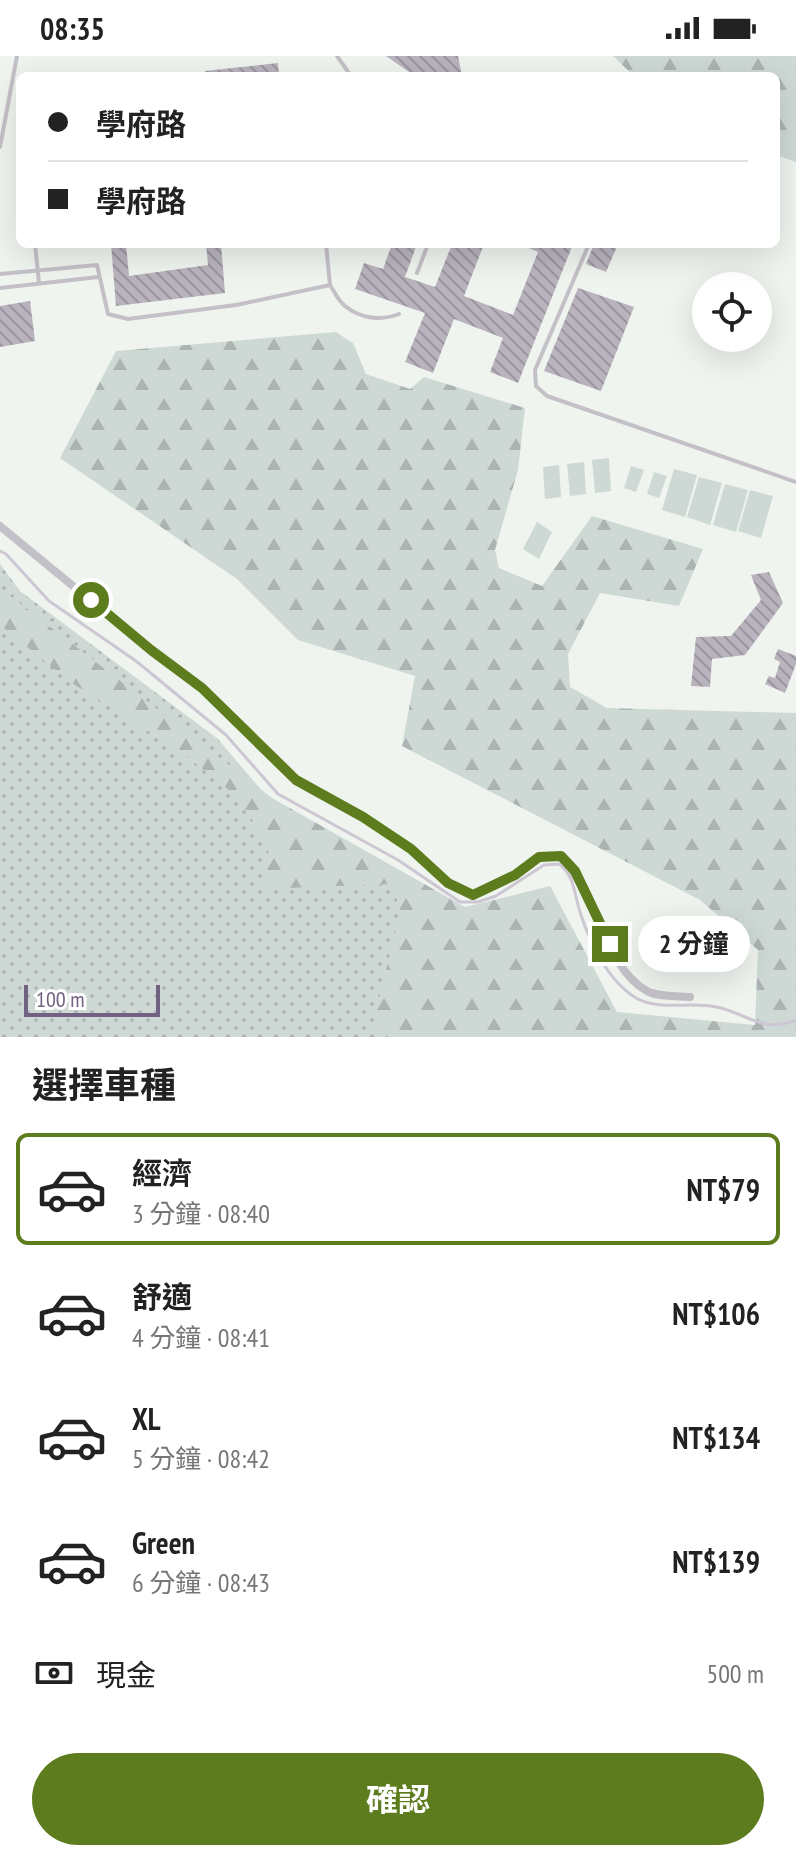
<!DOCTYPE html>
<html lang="zh-TW">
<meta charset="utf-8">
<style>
:root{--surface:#fff;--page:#f6f6f6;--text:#222;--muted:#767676;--line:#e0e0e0;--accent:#5d7c1e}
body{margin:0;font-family:"PT Sans Narrow","Noto Sans TC",sans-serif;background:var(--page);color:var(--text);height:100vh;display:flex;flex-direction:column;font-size:30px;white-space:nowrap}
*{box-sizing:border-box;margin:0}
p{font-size:26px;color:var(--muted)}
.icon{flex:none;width:44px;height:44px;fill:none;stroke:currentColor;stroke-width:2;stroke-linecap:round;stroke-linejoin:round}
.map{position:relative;height:981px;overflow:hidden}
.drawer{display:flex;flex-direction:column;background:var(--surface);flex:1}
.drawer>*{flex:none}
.banner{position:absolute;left:16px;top:16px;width:764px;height:176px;border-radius:12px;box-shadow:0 8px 32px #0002;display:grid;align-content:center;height:176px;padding:0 32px;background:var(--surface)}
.tools{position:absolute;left:692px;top:216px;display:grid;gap:16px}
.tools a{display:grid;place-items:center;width:80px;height:80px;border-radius:50%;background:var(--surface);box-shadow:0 8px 32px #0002;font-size:40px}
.scale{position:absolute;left:24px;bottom:20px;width:136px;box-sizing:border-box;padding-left:8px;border:4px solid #736181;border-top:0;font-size:22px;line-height:28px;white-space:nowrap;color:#736181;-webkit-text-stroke:6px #fff;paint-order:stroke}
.end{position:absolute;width:36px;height:36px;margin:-18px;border:10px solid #5d7c1e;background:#fff;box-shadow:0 0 0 4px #fff}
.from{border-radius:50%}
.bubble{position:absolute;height:56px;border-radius:28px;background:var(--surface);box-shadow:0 8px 32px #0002;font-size:26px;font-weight:700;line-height:56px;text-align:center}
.banner b{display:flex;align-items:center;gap:28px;height:76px;font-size:30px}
.banner b+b{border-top:2px solid var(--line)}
.banner i{width:20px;height:20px;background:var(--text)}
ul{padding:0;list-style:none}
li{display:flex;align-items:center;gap:24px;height:112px;margin:0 16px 12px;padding:0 16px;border:4px solid transparent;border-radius:12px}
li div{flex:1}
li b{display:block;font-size:30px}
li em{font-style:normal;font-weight:700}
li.current{border-color:var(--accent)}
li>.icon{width:72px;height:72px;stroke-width:1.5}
h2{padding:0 32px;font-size:36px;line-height:96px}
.pay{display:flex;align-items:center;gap:20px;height:88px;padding:0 32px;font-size:30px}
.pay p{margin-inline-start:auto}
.button{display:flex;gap:16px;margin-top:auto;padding:16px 32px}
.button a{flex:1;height:92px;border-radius:48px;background:var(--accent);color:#fff;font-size:32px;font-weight:700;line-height:92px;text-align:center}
.status{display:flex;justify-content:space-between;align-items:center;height:56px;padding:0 40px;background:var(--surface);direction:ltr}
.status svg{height:22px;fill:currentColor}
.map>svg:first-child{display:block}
.green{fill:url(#green-dots)}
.forest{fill:url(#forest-firs)}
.pitch{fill:#ced9d6}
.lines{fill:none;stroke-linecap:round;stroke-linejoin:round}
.stream{stroke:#ccc7d3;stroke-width:3}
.building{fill:url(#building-back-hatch)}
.service{stroke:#c4c0c7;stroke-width:4}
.minor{stroke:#c4c0c7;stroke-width:8}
.route{stroke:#5d7c1e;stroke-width:10}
</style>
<div class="status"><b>08:35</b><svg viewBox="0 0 49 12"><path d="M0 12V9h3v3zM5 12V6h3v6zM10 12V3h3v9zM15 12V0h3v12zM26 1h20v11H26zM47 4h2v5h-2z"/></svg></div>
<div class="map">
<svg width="796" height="981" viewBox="0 0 796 981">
<defs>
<pattern id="green-dots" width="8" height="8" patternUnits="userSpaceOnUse" patternTransform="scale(2)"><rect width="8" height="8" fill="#ced9d6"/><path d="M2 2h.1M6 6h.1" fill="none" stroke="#acb3b3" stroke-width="1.8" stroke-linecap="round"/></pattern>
<pattern id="forest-firs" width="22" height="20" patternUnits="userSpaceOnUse" patternTransform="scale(2)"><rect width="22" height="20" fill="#ced9d6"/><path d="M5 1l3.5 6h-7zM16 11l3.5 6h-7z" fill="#acb3b3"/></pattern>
<pattern id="building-back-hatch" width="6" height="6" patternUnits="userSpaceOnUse" patternTransform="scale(2)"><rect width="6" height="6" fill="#b8b3bd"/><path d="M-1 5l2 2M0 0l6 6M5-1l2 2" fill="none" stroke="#9a959f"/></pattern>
</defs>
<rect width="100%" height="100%" fill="#eff4ef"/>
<polygon class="green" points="0,508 20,535 218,683 268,742 467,854 430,981 0,981"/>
<g class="forest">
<polygon points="613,0 796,0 796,106 776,99 776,20 634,20"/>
<polygon points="336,276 353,287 366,318 410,333 424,321 525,352 518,414 495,494 499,512 542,530 592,460 703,493 679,550 600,537 568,598 570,631 607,652 796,657 796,981 389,981 373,968 400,856 393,828 259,833 270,789 235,739 184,698 72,627 0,569 0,532 272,742 465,851 550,830 617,956 755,969 758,894 700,844 402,690 415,620 298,584 237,523 60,402 116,295"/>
</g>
<g class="pitch">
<polygon points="609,402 611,435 595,437 592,404"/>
<polygon points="584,406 586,438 570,440 567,408"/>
<polygon points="559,409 561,441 545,443 543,411"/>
<polygon points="631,410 644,414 636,436 624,432"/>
<polygon points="674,413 697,419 685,461 662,454"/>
<polygon points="654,416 667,420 659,442 647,438"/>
<polygon points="699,421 722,427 710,469 687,461"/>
<polygon points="725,428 748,434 736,476 713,469"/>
<polygon points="750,434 773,440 761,482 738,475"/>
<polygon points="537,466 552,476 539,503 523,493"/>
</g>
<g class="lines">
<path class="stream" d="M 0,495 L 6,498 L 49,545 L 136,605 L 226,679 L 278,738 L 398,804 L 460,846 L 478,846 L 496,840 L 544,809 L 559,808 C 575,820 574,838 580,856 C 590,887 608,925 636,942 C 661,956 694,944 721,952 C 750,960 765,977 796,964"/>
</g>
<g class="building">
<polygon points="386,0 458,0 462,20 415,20"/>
<polygon points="278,7 279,20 205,20 205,15"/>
<polygon points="111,188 126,188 129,220 208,209 206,188 221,188 225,237 116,250"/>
<polygon points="392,188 417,188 405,221 435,231 452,188 484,188 464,240 513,259 538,196 520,188 573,188 518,327 490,316 503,282 454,263 433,317 405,306 425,257 355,233 364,207 383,213"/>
<polygon points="594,188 618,188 606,216 586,208"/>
<polygon points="578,232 634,251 601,335 544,315"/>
<polygon points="30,245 35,285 0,291 0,250"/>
<polygon points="769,516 783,547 745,599 712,603 710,631 691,630 696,581 731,580 761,544 751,519"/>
<polygon points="778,593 796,600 796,608 785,637 765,628 769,620 775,622 780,606 774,603"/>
</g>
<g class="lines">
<g class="service">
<polyline points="337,0 351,20"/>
<polyline points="0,91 17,0"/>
<polyline points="35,188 39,227"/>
<polyline points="589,188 535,314 536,330 547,340 796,426"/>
<polyline points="417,217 428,188"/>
<polyline points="0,218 97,209 108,258 128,263 236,249 330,229 326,188"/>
<path d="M 330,229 C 334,235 339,246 345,250 C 361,263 381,265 399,258"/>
<polyline points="0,232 98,221"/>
</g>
<path class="minor" d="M 0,470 L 151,594 L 202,632 L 296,724 L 363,761 L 411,793 L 448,827 L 473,839 L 515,819 L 539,801 L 561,800 C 595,836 605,912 647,935 C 657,941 677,940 690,941"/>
</g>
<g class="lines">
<polyline class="route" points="91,544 151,594 202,632 296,724 363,761 411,793 448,827 473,839 515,819 539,801 561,800 575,815 610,888"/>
</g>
</svg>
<div class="tools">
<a><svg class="icon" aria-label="locate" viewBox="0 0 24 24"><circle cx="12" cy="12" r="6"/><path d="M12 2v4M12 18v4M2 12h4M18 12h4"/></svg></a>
</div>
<div class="scale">100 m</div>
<i class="end from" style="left:91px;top:544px"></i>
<i class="end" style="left:610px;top:888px"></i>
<div class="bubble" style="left:638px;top:860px;width:112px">2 分鐘</div>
<div class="banner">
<b><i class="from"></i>學府路</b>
<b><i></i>學府路</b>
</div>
</div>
<section class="drawer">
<h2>選擇車種</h2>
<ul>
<li class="current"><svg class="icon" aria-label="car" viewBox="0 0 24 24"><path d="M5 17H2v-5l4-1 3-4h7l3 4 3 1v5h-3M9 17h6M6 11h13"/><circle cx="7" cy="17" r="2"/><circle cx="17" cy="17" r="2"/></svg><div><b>經濟</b><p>3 分鐘 · 08:40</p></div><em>NT$79</em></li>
<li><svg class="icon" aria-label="car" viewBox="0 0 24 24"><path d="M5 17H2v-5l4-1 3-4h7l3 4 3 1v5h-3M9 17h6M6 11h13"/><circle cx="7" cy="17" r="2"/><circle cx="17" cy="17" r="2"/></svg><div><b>舒適</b><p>4 分鐘 · 08:41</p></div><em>NT$106</em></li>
<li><svg class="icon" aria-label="car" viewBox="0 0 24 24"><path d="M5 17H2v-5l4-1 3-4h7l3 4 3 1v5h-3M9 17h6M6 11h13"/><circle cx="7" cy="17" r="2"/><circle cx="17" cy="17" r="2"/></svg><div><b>XL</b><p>5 分鐘 · 08:42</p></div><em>NT$134</em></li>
<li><svg class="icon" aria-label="car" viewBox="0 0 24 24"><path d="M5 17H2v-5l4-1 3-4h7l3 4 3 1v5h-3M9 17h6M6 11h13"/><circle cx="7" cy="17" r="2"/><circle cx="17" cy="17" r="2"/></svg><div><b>Green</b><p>6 分鐘 · 08:43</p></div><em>NT$139</em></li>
</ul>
<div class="pay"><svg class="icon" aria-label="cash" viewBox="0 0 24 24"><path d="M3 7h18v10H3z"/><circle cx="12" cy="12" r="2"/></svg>現金<p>500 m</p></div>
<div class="button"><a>確認</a></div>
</section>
